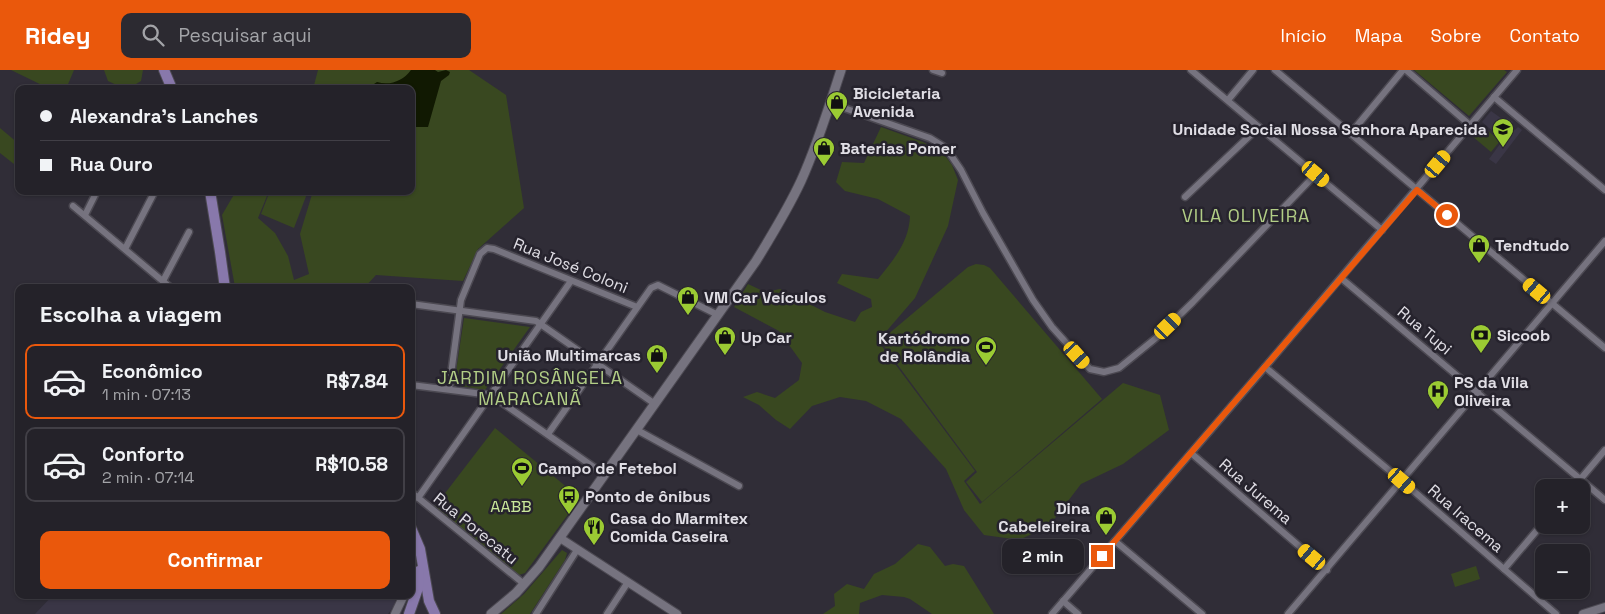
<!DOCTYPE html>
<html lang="pt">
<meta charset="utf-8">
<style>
:root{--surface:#242229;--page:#2c2a31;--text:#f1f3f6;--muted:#a3a4a8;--line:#413f46;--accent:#ea580c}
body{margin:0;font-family:"Space Grotesk",sans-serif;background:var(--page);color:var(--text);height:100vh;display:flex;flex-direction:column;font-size:19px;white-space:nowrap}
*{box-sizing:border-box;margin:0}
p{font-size:16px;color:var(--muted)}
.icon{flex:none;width:28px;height:28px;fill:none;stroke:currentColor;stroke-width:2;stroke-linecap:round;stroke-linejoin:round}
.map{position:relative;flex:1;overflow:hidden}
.drawer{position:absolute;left:15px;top:214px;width:400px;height:315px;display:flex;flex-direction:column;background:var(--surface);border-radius:10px;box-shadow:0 1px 4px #0004,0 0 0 1px var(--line)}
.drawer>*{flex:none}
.hud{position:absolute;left:15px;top:15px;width:400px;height:110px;border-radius:10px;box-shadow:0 1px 4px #0004,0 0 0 1px var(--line);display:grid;align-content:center;height:110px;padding:0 25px;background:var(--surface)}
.tools{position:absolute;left:1535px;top:409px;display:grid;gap:10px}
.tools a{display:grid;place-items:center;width:55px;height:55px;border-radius:10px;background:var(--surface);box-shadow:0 1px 4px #0004,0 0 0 1px var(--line);font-size:25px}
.end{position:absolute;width:22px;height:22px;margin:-11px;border:6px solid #ea580c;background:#fff;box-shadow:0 0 0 2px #fff}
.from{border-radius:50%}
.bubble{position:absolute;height:35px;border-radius:10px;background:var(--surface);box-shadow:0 1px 4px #0004,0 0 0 1px var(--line);font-size:16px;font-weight:700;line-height:35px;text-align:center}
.car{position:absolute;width:15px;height:30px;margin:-15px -8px;border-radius:6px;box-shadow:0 0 4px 1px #0007;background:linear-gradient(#f5c518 24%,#345 0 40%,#f5c518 0 76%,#345 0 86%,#f5c518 0)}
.hud b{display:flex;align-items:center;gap:18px;height:48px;font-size:19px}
.hud b+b{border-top:1px solid var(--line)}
.hud i{width:12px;height:12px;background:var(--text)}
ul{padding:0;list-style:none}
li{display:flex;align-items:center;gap:15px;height:75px;margin:0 10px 8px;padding:0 15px;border:2px solid var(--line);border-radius:10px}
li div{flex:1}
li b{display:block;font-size:19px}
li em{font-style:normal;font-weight:700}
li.active{border-color:var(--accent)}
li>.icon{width:45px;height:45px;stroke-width:1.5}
h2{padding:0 25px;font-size:22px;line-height:60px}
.primary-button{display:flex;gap:10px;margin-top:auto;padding:10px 25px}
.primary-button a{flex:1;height:58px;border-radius:10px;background:var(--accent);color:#fff;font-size:20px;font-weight:700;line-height:58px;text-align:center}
header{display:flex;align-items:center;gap:30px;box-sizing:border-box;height:70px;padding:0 25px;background:var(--accent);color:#fff}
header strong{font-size:24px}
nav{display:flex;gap:28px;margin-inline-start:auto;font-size:18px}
.search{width:350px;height:45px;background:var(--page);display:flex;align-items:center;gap:12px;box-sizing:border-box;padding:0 18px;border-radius:10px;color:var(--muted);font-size:19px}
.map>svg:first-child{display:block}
.built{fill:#3a3646}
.green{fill:#394820}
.water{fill:#111902}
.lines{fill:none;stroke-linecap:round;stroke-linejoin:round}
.minor-casing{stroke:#4c4952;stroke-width:9}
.tertiary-casing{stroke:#4c4952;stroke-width:10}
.secondary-casing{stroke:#4c4952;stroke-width:11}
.trunk-casing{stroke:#4c4952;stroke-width:12}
.minor{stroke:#76737f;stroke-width:6}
.tertiary{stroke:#76737f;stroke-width:8}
.secondary{stroke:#76737f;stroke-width:9}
.trunk{stroke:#8878ab;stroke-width:10}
.route{stroke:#ea580c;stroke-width:6}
.labels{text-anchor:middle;stroke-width:5;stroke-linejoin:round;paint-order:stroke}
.poi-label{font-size:16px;font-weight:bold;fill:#e0dee5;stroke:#26232d;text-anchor:start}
.street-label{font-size:16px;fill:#e0dee5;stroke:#26232d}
.park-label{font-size:16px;fill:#c9e89a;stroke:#26232d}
.neighbourhood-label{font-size:18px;letter-spacing:1px;fill:#b2ce86;stroke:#26232d}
</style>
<header>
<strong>Ridey</strong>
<div class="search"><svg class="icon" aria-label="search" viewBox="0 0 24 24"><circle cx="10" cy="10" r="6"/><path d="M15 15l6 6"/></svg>Pesquisar aqui</div>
<nav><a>Início</a><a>Mapa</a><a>Sobre</a><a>Contato</a></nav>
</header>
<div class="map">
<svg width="1605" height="544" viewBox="0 0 1605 544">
<rect width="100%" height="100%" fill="#302d37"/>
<g class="built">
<polygon points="1491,41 1505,51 1507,48 1513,52 1510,56 1515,60 1518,57 1522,60 1496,94 1489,89 1506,66 1504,63 1500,67 1482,52"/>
<polygon points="53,525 397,525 394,536 388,544 35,544"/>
</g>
<g class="green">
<polygon points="11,0 74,0 66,19 50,19"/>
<polygon points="104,0 143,0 141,11 128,19 125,19 108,11"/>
<polygon points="318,0 469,0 506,25 524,138 478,179 463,211 376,205 365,217 235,217 222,145 236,121 269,121 258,148 275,163 288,186 294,210 309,204 300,164 313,121 411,121 411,19 313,19"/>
<polygon points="1414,0 1504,0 1507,2 1469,46"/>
<polygon points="1481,55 1500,71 1491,82 1472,66"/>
<path d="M 881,57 L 923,72 L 943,83 L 952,95 L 958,110 L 948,156 L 915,228 L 878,271 L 975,401 L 964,411 L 980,434 L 1123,313 L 1160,325 L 1169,360 L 1123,394 L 1081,414 L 1049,456 L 1019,470 L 984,465 L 964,440 L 946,399 L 901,349 L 866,331 L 840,327 L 812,336 L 790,359 L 776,350 L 759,335 L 743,327 L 757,322 L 775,328 L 799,310 L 802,293 L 779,261 L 734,237 L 748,214 L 765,222 L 780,219 L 825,242 L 855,252 L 861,242 L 872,237 L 871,229 L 837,213 L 842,204 L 878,209 C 894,189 909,172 910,146 L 878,129 L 845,121 L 836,112 L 842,92 L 864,93 Z"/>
<polygon points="0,58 19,74 19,98 0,83"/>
<polygon points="270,121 308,121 294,158 261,144"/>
<polygon points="976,194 984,195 990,198 1102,329 982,432 966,412 977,402 880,271 968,197"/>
<polygon points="464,248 530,257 485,320 454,315"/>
<polygon points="495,358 580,428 525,503 519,505 513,502 433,439"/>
<polygon points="918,474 930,477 945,496 953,494 964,496 994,544 932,544 910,529 904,527 882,525 860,533 859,544 823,544 835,536 834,524 847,514 864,519 874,504 895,494"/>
<polygon points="562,480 567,483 565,490 530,544 501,544 524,524"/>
<polygon points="1476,496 1480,509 1455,517 1451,504"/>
</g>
<path class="water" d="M 411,0 L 435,0 L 438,2 L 446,0 L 450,2 L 449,5 L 441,11 L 428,57 L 411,57 L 411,19 L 371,19 L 371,16 L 377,12 C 390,16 403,11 411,0 Z"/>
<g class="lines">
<g class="minor-casing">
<g id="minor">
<polyline points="933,0 942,3"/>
<polyline points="1191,0 1382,160"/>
<polyline points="1275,0 1605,278"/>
<polyline points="1406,0 1470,55"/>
<polyline points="1494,27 1605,120"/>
<polyline points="1228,30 1253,0"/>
<polyline points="830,33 930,68 946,78 961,100 983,143 1033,230 1052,257 1090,299 1104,302 1119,298 1156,268 1193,232 1316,104"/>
<polyline points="1351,63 1403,0"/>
<polyline points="1185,127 1259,57"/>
<polyline points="73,136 171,218"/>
<polyline points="85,145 97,121"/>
<polyline points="125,179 155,121"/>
<polyline points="1341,208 1605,430"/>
<polyline points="163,211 189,162"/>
<polyline points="411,234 536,251 655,334"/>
<polyline points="1265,297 1402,411 1556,544"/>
<polyline points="411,315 491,325 605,405"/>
<polyline points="449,319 461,230 480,184 487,178 494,179 637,237"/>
<polyline points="637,360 739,416"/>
<polyline points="548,364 651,218 658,215 718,245"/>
<polyline points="1191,383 1327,500"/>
<polyline points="1573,418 1605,380"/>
<polyline points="411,422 524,514"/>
<polyline points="418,428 571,211"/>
<polyline points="1115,471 1202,544"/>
<polyline points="1504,499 1544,452"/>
<polyline points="1063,531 1078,544"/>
<polyline points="536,544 577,480"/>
<polyline points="607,544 628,512"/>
<polyline points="1052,544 1265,297 1517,0"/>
<polyline points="1288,544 1605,171"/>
</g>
</g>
<g class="tertiary-casing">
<g id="tertiary">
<polyline points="560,468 677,544"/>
<polyline points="395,544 404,525"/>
<polyline points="1583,544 1605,537"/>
</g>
</g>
<g class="secondary-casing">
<path id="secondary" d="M 491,544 L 516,523 L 539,497 L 756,191 C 772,165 788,139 801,111 C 817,76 829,37 841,0"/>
</g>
<g class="trunk-casing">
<g id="trunk">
<polyline points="164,0 172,19"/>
<polyline points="210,121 220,182 225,218"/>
<polyline points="411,458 420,479 429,531 435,544"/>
<polyline points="409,544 418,518 419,501"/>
</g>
</g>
<use href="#minor" class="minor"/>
<use href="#tertiary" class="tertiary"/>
<use href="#secondary" class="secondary"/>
<use href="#trunk" class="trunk"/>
</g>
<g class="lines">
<polyline class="route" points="1102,486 1417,120 1447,145"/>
</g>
<defs>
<g id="shop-pin" transform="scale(1.125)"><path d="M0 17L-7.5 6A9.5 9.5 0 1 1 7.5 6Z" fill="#9bcb33" stroke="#26232d"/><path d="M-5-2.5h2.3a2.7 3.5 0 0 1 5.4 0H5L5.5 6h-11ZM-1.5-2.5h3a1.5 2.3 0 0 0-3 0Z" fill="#111"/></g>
<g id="school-pin" transform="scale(1.125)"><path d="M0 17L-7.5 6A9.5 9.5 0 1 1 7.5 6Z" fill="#9bcb33" stroke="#26232d"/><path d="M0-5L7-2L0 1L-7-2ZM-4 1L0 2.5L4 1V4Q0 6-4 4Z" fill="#111"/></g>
<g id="bank-pin" transform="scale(1.125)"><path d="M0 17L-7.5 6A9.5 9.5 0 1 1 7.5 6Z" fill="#9bcb33" stroke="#26232d"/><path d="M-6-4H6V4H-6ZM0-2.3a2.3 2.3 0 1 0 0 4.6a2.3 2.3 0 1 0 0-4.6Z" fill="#111"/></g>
<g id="stadium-pin" transform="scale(1.125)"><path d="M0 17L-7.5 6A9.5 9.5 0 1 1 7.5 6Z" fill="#9bcb33" stroke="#26232d"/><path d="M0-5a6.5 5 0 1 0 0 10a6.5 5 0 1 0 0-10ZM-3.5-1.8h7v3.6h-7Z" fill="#111"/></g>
<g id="hospital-pin" transform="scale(1.125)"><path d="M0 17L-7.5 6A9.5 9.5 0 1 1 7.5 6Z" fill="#9bcb33" stroke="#26232d"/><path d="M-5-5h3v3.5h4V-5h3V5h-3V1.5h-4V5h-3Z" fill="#111"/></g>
<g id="bus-pin" transform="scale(1.125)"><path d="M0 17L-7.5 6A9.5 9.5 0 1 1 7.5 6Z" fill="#9bcb33" stroke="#26232d"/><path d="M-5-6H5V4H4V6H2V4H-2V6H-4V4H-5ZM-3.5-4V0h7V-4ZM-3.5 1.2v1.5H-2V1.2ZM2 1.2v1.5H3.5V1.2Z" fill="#111"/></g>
<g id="restaurant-pin" transform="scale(1.125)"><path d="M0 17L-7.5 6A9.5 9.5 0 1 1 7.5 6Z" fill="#9bcb33" stroke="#26232d"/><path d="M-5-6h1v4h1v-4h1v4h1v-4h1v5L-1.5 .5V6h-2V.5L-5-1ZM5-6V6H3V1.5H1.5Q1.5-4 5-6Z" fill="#111"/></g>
</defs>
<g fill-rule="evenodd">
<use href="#shop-pin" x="837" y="32"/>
<use href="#school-pin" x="1503" y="59"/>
<use href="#shop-pin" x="824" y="78"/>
<use href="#shop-pin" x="1479" y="175"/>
<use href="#shop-pin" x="688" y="227"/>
<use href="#bank-pin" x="1481" y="265"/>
<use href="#shop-pin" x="725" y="267"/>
<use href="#stadium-pin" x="986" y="277"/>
<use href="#shop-pin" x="657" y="285"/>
<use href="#hospital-pin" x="1438" y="321"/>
<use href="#stadium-pin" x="522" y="398"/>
<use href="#bus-pin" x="569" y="426"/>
<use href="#shop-pin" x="1106" y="447"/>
<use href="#restaurant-pin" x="594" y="457"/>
</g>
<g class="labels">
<g class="poi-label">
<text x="853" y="29">Bicicletaria<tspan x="853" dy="18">Avenida</tspan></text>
<text x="1487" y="65" text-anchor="end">Unidade Social Nossa Senhora Aparecida</text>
<text x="840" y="84">Baterias Pomer</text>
<text x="1495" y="181">Tendtudo</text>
<text x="704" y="233">VM Car Veículos</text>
<text x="1497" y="271">Sicoob</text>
<text x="741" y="273">Up Car</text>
<text x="970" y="274" text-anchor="end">Kartódromo<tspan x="970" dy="18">de Rolândia</tspan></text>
<text x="641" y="291" text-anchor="end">União Multimarcas</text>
<text x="1454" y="318">PS da Vila<tspan x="1454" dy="18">Oliveira</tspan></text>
<text x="538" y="404">Campo de Fetebol</text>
<text x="585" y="432">Ponto de ônibus</text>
<text x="1090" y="444" text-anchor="end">Dina<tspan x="1090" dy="18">Cabeleireira</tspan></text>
<text x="610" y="454">Casa do Marmitex<tspan x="610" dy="18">Comida Caseira</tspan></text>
</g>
<g class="street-label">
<text transform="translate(571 195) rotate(22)" y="6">Rua José Coloni</text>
<text transform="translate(1425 260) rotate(40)" y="6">Rua Tupi</text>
<text transform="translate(1256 421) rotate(41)" y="6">Rua Jurema</text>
<text transform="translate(1466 448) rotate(41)" y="6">Rua Iracema</text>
<text transform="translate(476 458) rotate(39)" y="6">Rua Porecatu</text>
</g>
<g class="park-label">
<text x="511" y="442">AABB</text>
</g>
<g class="neighbourhood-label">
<text x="1246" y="152">VILA OLIVEIRA</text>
<text x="530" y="314">JARDIM ROSÂNGELA<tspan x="530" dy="21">MARACANÃ</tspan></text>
</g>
</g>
</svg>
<div class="tools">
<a>+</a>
<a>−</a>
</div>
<i class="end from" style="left:1447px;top:145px"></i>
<i class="end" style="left:1102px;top:486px"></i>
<div class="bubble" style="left:1002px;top:469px;width:82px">2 min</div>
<i class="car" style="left:1438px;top:94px;rotate:40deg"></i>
<i class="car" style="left:1316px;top:104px;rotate:130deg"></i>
<i class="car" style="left:1537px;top:221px;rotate:310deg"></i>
<i class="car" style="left:1168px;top:256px;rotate:46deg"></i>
<i class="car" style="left:1077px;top:285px;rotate:138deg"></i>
<i class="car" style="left:1402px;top:411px;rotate:131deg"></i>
<i class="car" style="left:1312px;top:487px;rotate:310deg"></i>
<div class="hud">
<b><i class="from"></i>Alexandra's Lanches</b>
<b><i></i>Rua Ouro</b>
</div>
<section class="drawer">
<h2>Escolha a viagem</h2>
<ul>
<li class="active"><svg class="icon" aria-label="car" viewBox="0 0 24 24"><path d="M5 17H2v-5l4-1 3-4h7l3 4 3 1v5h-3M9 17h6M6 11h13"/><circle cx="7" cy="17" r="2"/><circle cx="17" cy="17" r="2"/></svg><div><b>Econômico</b><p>1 min · 07:13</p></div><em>R$7.84</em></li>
<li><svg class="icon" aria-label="car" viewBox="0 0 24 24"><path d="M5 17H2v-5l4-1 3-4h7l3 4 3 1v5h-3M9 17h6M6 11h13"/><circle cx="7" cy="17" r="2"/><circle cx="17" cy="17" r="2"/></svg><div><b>Conforto</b><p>2 min · 07:14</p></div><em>R$10.58</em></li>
</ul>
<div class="primary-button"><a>Confirmar</a></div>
</section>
</div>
